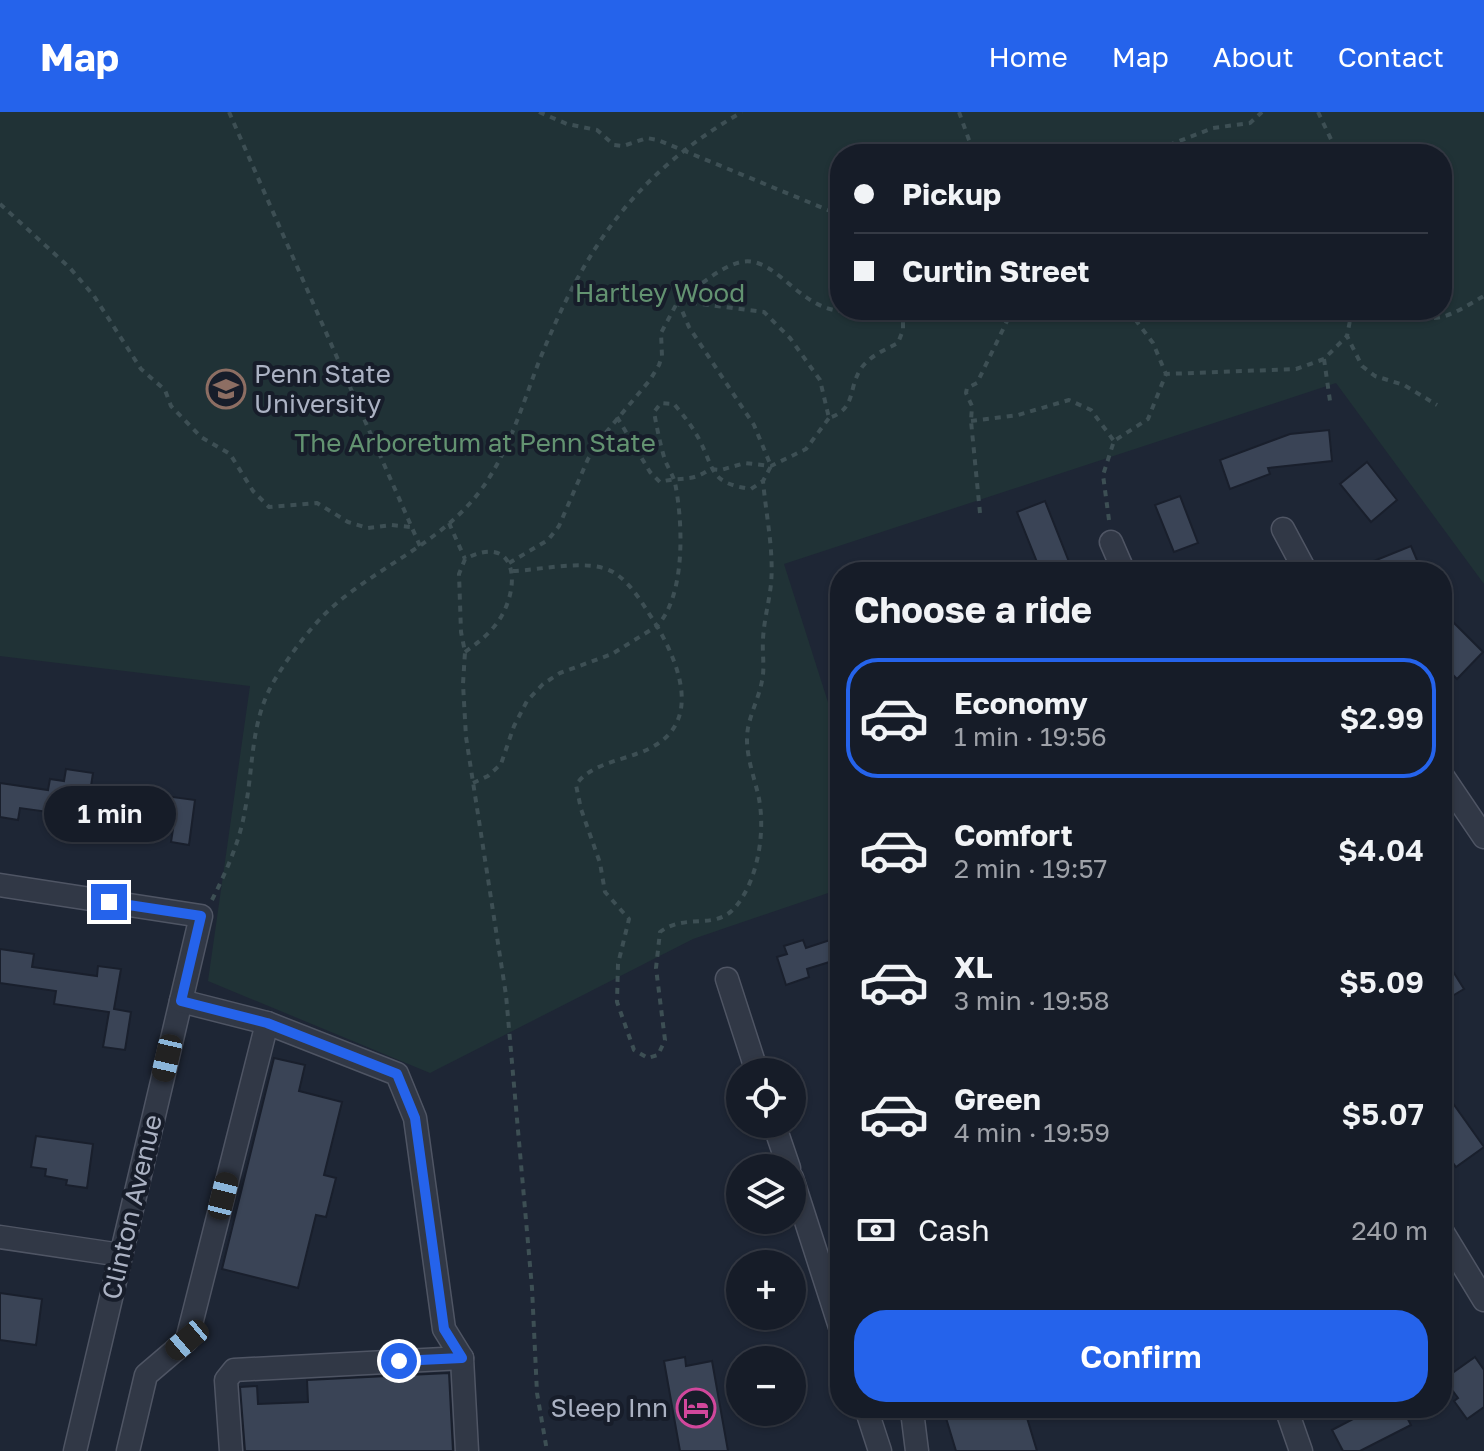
<!DOCTYPE html>
<meta charset="utf-8">
<style>
:root{--surface:#161c28;--page:#1f2530;--text:#f1f3f6;--muted:#9ea1a8;--line:#353a45;--accent:#2563eb}
body{margin:0;font-family:"Golos Text",sans-serif;background:var(--page);color:var(--text);height:100vh;display:flex;flex-direction:column;font-size:30px;white-space:nowrap}
*{box-sizing:border-box;margin:0}
p{font-size:26px;color:var(--muted)}
.icon{flex:none;width:44px;height:44px;fill:none;stroke:currentColor;stroke-width:2;stroke-linecap:round;stroke-linejoin:round}
.map{position:relative;flex:1;overflow:hidden}
.drawer{position:absolute;left:830px;top:450px;width:622px;height:856px;display:flex;flex-direction:column;background:var(--surface);border-radius:32px;box-shadow:0 2px 6px #0004,0 0 0 2px var(--line)}
.drawer>*{flex:none}
.hud{position:absolute;left:830px;top:32px;width:622px;height:176px;border-radius:32px;box-shadow:0 2px 6px #0004,0 0 0 2px var(--line);display:grid;align-content:center;height:176px;padding:0 24px;background:var(--surface)}
.tools{position:absolute;left:726px;top:946px;display:grid;gap:16px}
.tools a{display:grid;place-items:center;width:80px;height:80px;border-radius:50%;background:var(--surface);box-shadow:0 2px 6px #0004,0 0 0 2px var(--line);font-size:40px}
.end{position:absolute;width:36px;height:36px;margin:-18px;border:10px solid #2563eb;background:#fff;box-shadow:0 0 0 4px #fff}
.from{border-radius:50%}
.bubble{position:absolute;height:56px;border-radius:28px;background:var(--surface);box-shadow:0 2px 6px #0004,0 0 0 2px var(--line);font-size:26px;font-weight:600;line-height:56px;text-align:center}
.car{position:absolute;width:24px;height:48px;margin:-24px -12px;border-radius:10px;box-shadow:0 0 6px 2px #0007;background:linear-gradient(#222 24%,#8ab4d8 0 40%,#222 0 76%,#8ab4d8 0 86%,#222 0)}
.hud b{display:flex;align-items:center;gap:28px;height:76px;font-size:30px}
.hud b+b{border-top:2px solid var(--line)}
.hud i{width:20px;height:20px;background:var(--text)}
ul{padding:0;list-style:none}
li{display:flex;align-items:center;gap:24px;height:120px;margin:0 16px 12px;padding:0 8px;border:4px solid transparent;border-radius:32px}
li div{flex:1}
li b{display:block;font-size:30px}
li em{font-style:normal;font-weight:600}
li.active{border-color:var(--accent)}
li>.icon{width:72px;height:72px;stroke-width:1.5}
h2{padding:0 24px;font-size:36px;line-height:96px}
.pay{display:flex;align-items:center;gap:20px;height:88px;padding:0 24px;font-size:30px}
.pay p{margin-inline-start:auto}
.action{display:flex;gap:16px;margin-top:auto;padding:16px 24px}
.action a{flex:1;height:92px;border-radius:32px;background:var(--accent);color:#fff;font-size:32px;font-weight:600;line-height:92px;text-align:center}
header{display:flex;align-items:center;gap:48px;box-sizing:border-box;height:112px;padding:0 40px;background:var(--accent);color:#fff}
header strong{font-size:38px}
nav{display:flex;gap:44px;margin-inline-start:auto;font-size:28px}
.map>svg:first-child{display:block}
.green{fill:#203236;fill-rule:evenodd}
.building{fill:#3a4456;stroke:#191f2c;stroke-width:2}
.lines{fill:none;stroke-linecap:round;stroke-linejoin:round}
.minor-casing{stroke:#4f5564;stroke-width:25}
.path{stroke:#3d4f54;stroke-width:4;stroke-dasharray:6 6;stroke-linecap:butt}
.minor{stroke:#313846;stroke-width:22}
.route{stroke:#2563eb;stroke-width:10}
.labels{text-anchor:middle;stroke-width:8;stroke-linejoin:round;paint-order:stroke}
.park-label{font-size:26px;fill:#639371;stroke:#171d2a}
.poi-label{font-size:26px;fill:#abb2c3;stroke:#171d2a;text-anchor:start}
.street-label{font-size:26px;fill:#abb2c3;stroke:#171d2a}
</style>
<header>
<strong>Map</strong>
<nav><a>Home</a><a>Map</a><a>About</a><a>Contact</a></nav>
</header>
<div class="map">
<svg width="1484" height="1339" viewBox="0 0 1484 1339">
<rect width="100%" height="100%" fill="#1e2635"/>
<path class="green" d="M 0,0 L 1484,0 L 1484,472 L 1336,271 L 784,452 L 840,628 L 840,777 L 693,827 L 430,961 L 208,869 L 250,574 L 0,544 ZM 840,42 L 1442,42 L 1442,198 L 840,198 Z"/>
<g class="building">
<polygon points="1329,318 1332,349 1268,356 1270,362 1230,377 1220,348 1290,322"/>
<polygon points="1367,350 1397,388 1371,410 1340,372"/>
<polygon points="1180,384 1198,431 1174,440 1155,393"/>
<polygon points="1045,389 1073,460 1041,460 1017,400"/>
<polygon points="1411,434 1422,460 1349,460 1349,459"/>
<polygon points="1442,499 1483,540 1457,567 1442,552"/>
<polygon points="66,657 93,661 91,674 195,688 189,733 171,730 173,717 108,709 106,722 83,718 85,705 20,696 18,708 0,705 0,671 48,678 50,667 64,669"/>
<polygon points="833,827 839,847 807,857 809,865 786,873 777,845 787,842 784,834 803,828 806,836"/>
<polygon points="0,837 34,842 32,855 97,864 98,854 121,857 114,897 131,900 125,938 103,935 109,900 54,892 56,879 0,871"/>
<polygon points="1442,842 1464,877 1442,890"/>
<polygon points="274,946 305,953 299,979 342,990 324,1063 336,1066 326,1105 316,1103 298,1176 222,1157"/>
<polygon points="1442,976 1484,1035 1456,1055 1442,1036"/>
<polygon points="36,1024 93,1032 87,1076 66,1073 67,1068 45,1064 46,1057 31,1055"/>
<polygon points="0,1181 42,1187 36,1233 0,1228"/>
<polygon points="685,1245 686,1254 712,1249 728,1339 680,1339 664,1249"/>
<polygon points="1475,1245 1484,1258 1484,1295 1467,1307 1454,1289 1458,1286 1444,1267"/>
<polygon points="449,1261 453,1339 245,1339 240,1275 257,1274 258,1292 308,1290 307,1268"/>
<polygon points="943,1296 1024,1296 1037,1339 956,1339"/>
<polygon points="1374,1296 1402,1296 1411,1313 1360,1339 1343,1339 1332,1318"/>
</g>
<g class="lines">
<g class="minor-casing">
<g id="minor">
<polyline points="1283,417 1306,460"/>
<polyline points="1111,430 1124,460"/>
<polyline points="1442,663 1484,725"/>
<polyline points="0,773 201,804 75,1339"/>
<polyline points="727,867 757,960"/>
<polyline points="181,889 267,911 397,962 415,1006 444,1217 462,1246 467,1339"/>
<polyline points="774,1012 789,1056"/>
<polyline points="792,1066 840,1215"/>
<polyline points="1442,1119 1484,1188"/>
<polyline points="0,1125 121,1143"/>
<polyline points="866,1296 880,1339"/>
<polyline points="1286,1296 1301,1339"/>
<polyline points="912,1299 917,1339"/>
<polyline points="128,1339 146,1263 187,1228 267,911"/>
<polyline points="231,1339 226,1268 234,1258 462,1246"/>
</g>
</g>
<g class="path">
<polyline points="229,0 420,434"/>
<polyline points="539,0 567,12 597,18 614,33 623,34 647,26 658,28 840,103"/>
<polyline points="959,0 974,42"/>
<polyline points="1318,0 1338,42"/>
<path d="M 1077,42 C 1097,32 1116,28 1134,42"/>
<polyline points="1146,42 1213,16 1250,11 1262,0"/>
<polyline points="0,92 70,156 94,184 141,257 165,278 171,294 201,325 230,342 253,379 269,395 317,391 348,410 368,416 391,413 410,415"/>
<polyline points="1011,198 1008,207 1029,198"/>
<polyline points="1128,198 1153,231 1166,262"/>
<polyline points="1352,198 1347,224 1362,254 1375,264 1404,273 1437,293"/>
<path d="M 1412,198 C 1434,218 1462,196 1484,184"/>
<polyline points="1324,247 1330,289"/>
<path d="M 617,305 L 650,360 L 660,370 C 682,364 691,371 710,357 L 721,358 L 745,351 L 771,354 L 806,337 L 829,306"/>
<polyline points="971,309 1018,303 1069,288 1091,298 1114,329"/>
<polyline points="980,401 971,309 972,294 966,281 967,276 977,271 1008,207"/>
<polyline points="1109,408 1103,363 1114,329 1148,307 1166,262 1296,257 1324,247 1347,224"/>
<polyline points="449,411 465,447"/>
<path d="M 509,451 L 548,428 L 559,414 L 588,347 L 603,324 L 650,268 L 659,253 L 662,244 L 661,221 L 678,189 L 764,200 L 790,226 L 820,268 L 829,306 C 856,297 848,278 860,258 C 868,245 884,238 898,231 L 903,218 L 903,198"/>
<path d="M 513,459 C 542,458 588,446 613,460 C 632,471 645,496 657,514 C 686,483 683,410 675,371 C 673,363 668,356 665,348 C 660,332 657,316 654,300 L 661,291 L 674,292 C 684,304 693,315 700,329 C 715,359 710,371 751,377 L 763,369 L 771,354 L 754,313 L 689,215 L 678,189 C 697,176 719,155 741,150 C 779,142 803,209 857,198"/>
<path d="M 465,540 C 479,530 492,520 501,505 C 522,469 514,421 465,447 L 459,462 L 461,520 L 465,540 L 463,572 L 466,625 L 506,883 L 532,1176 L 537,1281 L 547,1339"/>
<path d="M 473,671 L 488,664 L 501,652 L 514,614 L 527,589 L 543,572 L 560,561 L 612,542 L 657,514 C 684,561 703,620 636,642 C 617,649 588,654 576,673 L 581,697 L 600,751 L 605,780 L 629,807 L 618,852 L 617,890 L 634,938 L 648,946 L 658,943 L 665,928 L 656,856 L 660,820 C 686,800 717,820 737,793 C 759,765 766,716 758,682 C 753,661 744,638 748,616 C 751,600 759,585 762,569 C 765,555 762,541 763,527 C 764,508 769,491 771,472 C 774,439 766,403 763,369"/>
<path d="M 212,788 C 226,760 240,729 245,698 C 254,653 250,610 274,569 C 289,544 308,518 329,498 C 375,456 437,433 477,383 C 507,345 521,297 538,252 C 584,137 633,63 742,0"/>
</g>
<use href="#minor" class="minor"/>
</g>
<g class="lines">
<polyline class="route" points="109,790 201,804 181,889 267,911 397,962 415,1006 444,1217 462,1246 399,1249"/>
</g>
<defs>
<g id="university-ring" transform="scale(2)"><circle r="9.5" fill="#171d2a" stroke="#8d6e63" stroke-width="1.5"/><path d="M0-5L7-2L0 1L-7-2ZM-4 1L0 2.5L4 1V4Q0 6-4 4Z" fill="#8d6e63"/></g>
<g id="hotel-ring" transform="scale(2)"><circle r="9.5" fill="#171d2a" stroke="#d1479c" stroke-width="1.5"/><path d="M-6-4.5h1.5V1H6V5H4.5V3h-9V5H-6ZM-4 0a1.8 1.8 0 1 1 3.6 0ZM.5 0V-2.5h3Q6-2.5 6 0Z" fill="#d1479c"/></g>
</defs>
<g fill-rule="evenodd">
<use href="#university-ring" x="226" y="277"/>
<use href="#hotel-ring" x="696" y="1296"/>
</g>
<g class="labels">
<g class="park-label">
<text x="660" y="190">Hartley Wood</text>
<text x="475" y="340">The Arboretum at Penn State</text>
</g>
<g class="poi-label">
<text x="254" y="271">Penn State<tspan x="254" dy="30">University</tspan></text>
<text x="668" y="1305" text-anchor="end">Sleep Inn</text>
</g>
<g class="street-label">
<text transform="translate(132 1095) rotate(-77)" y="9">Clinton Avenue</text>
</g>
</g>
</svg>
<div class="tools">
<a><svg class="icon" aria-label="locate" viewBox="0 0 24 24"><circle cx="12" cy="12" r="6"/><path d="M12 2v4M12 18v4M2 12h4M18 12h4"/></svg></a>
<a><svg class="icon" aria-label="layers" viewBox="0 0 24 24"><path d="M12 4l9 5-9 5-9-5zM3 14l9 5 9-5"/></svg></a>
<a>+</a>
<a>−</a>
</div>
<i class="end from" style="left:399px;top:1249px"></i>
<i class="end" style="left:109px;top:790px"></i>
<div class="bubble" style="left:44px;top:674px;width:132px">1 min</div>
<i class="car" style="left:167px;top:946px;rotate:193deg"></i>
<i class="car" style="left:223px;top:1084px;rotate:14deg"></i>
<i class="car" style="left:187px;top:1228px;rotate:230deg"></i>
<div class="hud">
<b><i class="from"></i>Pickup</b>
<b><i></i>Curtin Street</b>
</div>
<section class="drawer">
<h2>Choose a ride</h2>
<ul>
<li class="active"><svg class="icon" aria-label="car" viewBox="0 0 24 24"><path d="M5 17H2v-5l4-1 3-4h7l3 4 3 1v5h-3M9 17h6M6 11h13"/><circle cx="7" cy="17" r="2"/><circle cx="17" cy="17" r="2"/></svg><div><b>Economy</b><p>1 min · 19:56</p></div><em>$2.99</em></li>
<li><svg class="icon" aria-label="car" viewBox="0 0 24 24"><path d="M5 17H2v-5l4-1 3-4h7l3 4 3 1v5h-3M9 17h6M6 11h13"/><circle cx="7" cy="17" r="2"/><circle cx="17" cy="17" r="2"/></svg><div><b>Comfort</b><p>2 min · 19:57</p></div><em>$4.04</em></li>
<li><svg class="icon" aria-label="car" viewBox="0 0 24 24"><path d="M5 17H2v-5l4-1 3-4h7l3 4 3 1v5h-3M9 17h6M6 11h13"/><circle cx="7" cy="17" r="2"/><circle cx="17" cy="17" r="2"/></svg><div><b>XL</b><p>3 min · 19:58</p></div><em>$5.09</em></li>
<li><svg class="icon" aria-label="car" viewBox="0 0 24 24"><path d="M5 17H2v-5l4-1 3-4h7l3 4 3 1v5h-3M9 17h6M6 11h13"/><circle cx="7" cy="17" r="2"/><circle cx="17" cy="17" r="2"/></svg><div><b>Green</b><p>4 min · 19:59</p></div><em>$5.07</em></li>
</ul>
<div class="pay"><svg class="icon" aria-label="cash" viewBox="0 0 24 24"><path d="M3 7h18v10H3z"/><circle cx="12" cy="12" r="2"/></svg>Cash<p>240 m</p></div>
<div class="action"><a>Confirm</a></div>
</section>
</div>
